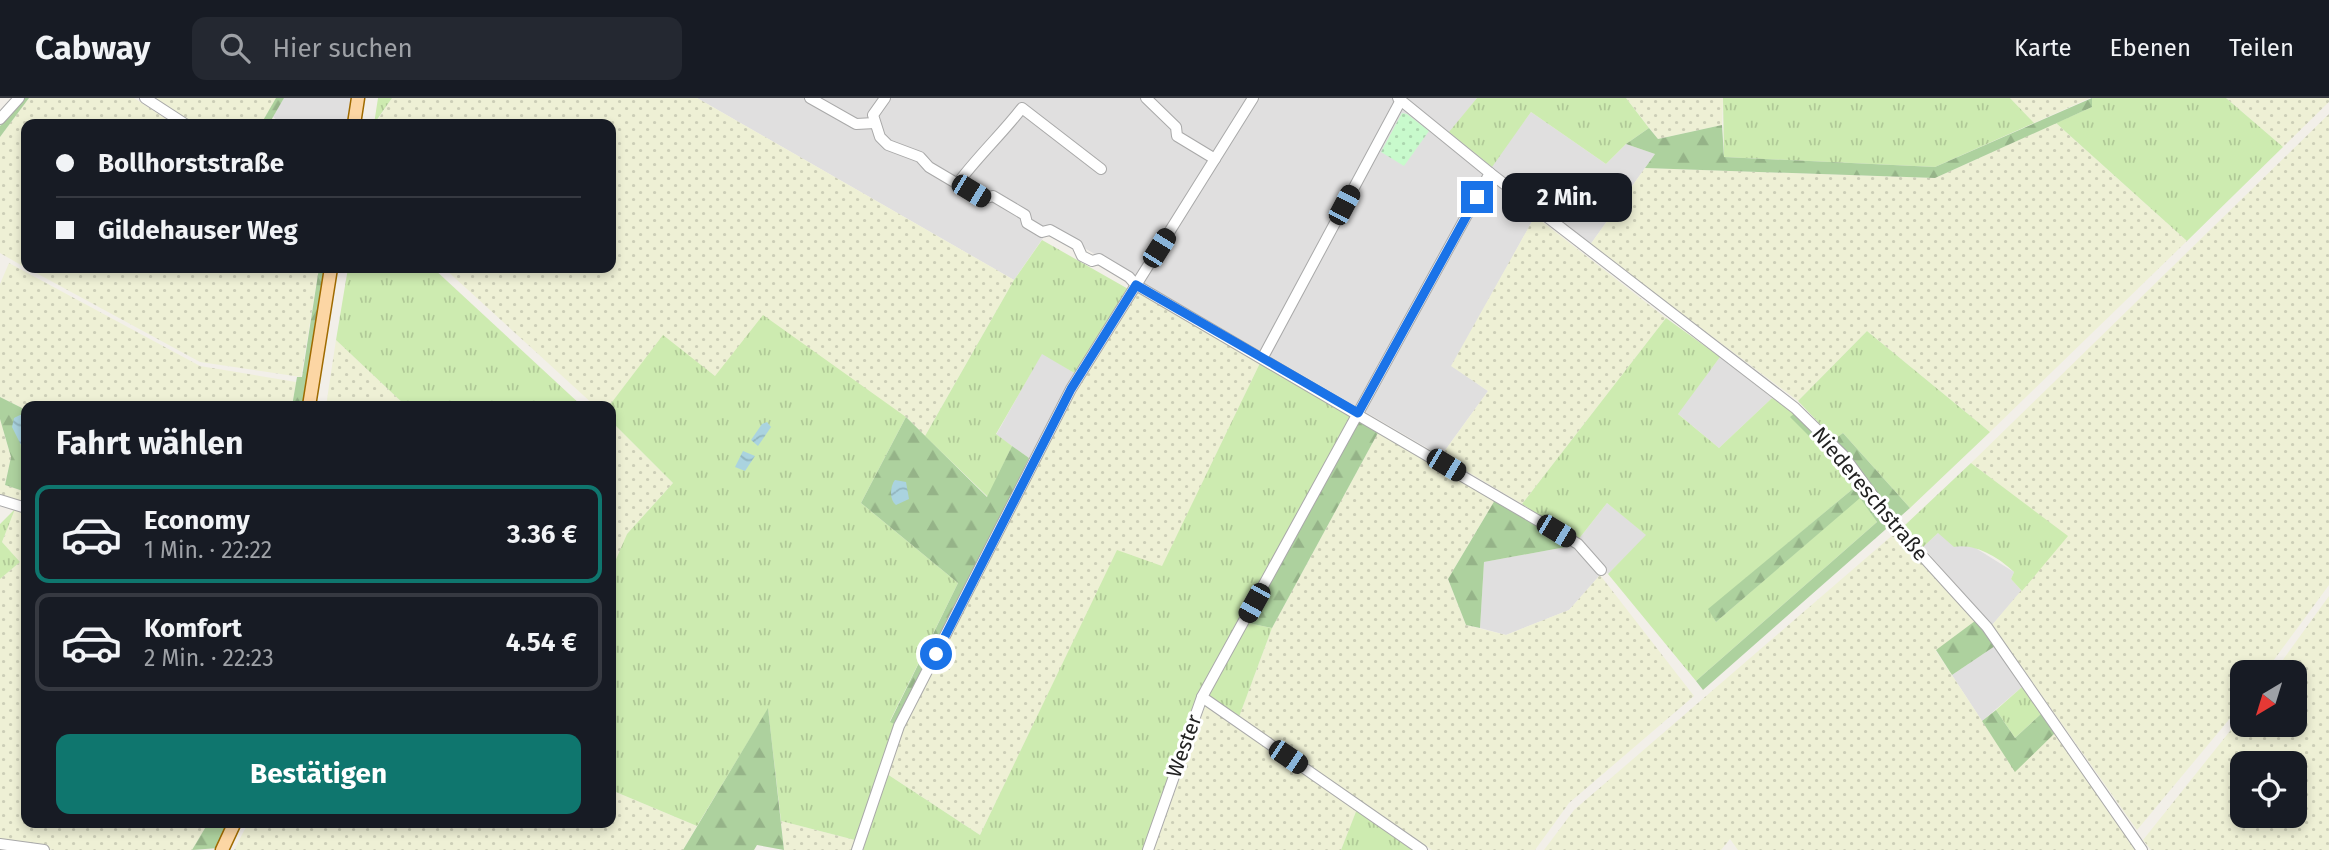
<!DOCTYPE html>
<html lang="de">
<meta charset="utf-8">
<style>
:root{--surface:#171b24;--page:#242831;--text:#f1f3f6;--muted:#9ea1a6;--line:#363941;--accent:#0f766e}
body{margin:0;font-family:"Fira Sans",sans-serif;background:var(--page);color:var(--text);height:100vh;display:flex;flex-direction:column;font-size:26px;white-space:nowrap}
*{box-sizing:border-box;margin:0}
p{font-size:23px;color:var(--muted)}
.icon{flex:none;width:38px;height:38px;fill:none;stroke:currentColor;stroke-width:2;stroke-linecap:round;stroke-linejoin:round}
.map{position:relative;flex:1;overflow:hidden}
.drawer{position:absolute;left:21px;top:303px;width:595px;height:427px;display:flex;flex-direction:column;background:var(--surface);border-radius:14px;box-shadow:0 4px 10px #0003}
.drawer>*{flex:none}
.guide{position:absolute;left:21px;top:21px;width:595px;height:154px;border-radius:14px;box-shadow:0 4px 10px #0003;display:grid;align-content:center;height:154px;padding:0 35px;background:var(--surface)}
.needle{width:46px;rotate:218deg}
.fabs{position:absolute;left:2230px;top:562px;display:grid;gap:14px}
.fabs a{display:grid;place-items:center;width:77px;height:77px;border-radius:14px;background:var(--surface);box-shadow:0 4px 10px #0003;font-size:35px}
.end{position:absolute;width:32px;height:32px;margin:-16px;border:9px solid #1a73e8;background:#fff;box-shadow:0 0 0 4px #fff}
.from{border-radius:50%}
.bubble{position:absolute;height:49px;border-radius:14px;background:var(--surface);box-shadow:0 4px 10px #0003;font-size:23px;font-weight:700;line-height:49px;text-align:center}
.car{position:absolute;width:21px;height:42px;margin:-21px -10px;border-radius:9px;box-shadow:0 0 5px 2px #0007;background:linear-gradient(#222 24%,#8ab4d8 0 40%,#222 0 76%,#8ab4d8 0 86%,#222 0)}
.guide b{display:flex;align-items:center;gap:24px;height:66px;font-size:26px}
.guide b+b{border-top:2px solid var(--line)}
.guide i{width:18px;height:18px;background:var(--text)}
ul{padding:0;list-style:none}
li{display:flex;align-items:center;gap:21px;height:98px;margin:0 14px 10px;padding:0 21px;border:4px solid var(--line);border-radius:14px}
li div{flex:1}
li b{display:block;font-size:26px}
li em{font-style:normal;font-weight:700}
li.active{border-color:var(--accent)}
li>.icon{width:63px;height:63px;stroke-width:1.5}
h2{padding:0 35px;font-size:32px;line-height:84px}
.action{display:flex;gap:14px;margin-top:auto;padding:14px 35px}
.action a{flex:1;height:80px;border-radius:14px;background:var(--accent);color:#fff;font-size:28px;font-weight:700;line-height:80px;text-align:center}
header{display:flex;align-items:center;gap:42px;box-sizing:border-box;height:98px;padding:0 35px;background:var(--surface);border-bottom:2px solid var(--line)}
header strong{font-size:33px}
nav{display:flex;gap:38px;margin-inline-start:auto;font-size:24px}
.search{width:490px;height:63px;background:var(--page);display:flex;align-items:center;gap:18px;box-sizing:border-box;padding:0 24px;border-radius:14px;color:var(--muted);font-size:26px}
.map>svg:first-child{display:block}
.residential{fill:#e0dfdf}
.farmland{fill:url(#farmland-dots);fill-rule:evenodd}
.grass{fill:url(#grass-tufts)}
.forest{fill:url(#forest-firs)}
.park{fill:url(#park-dots)}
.water{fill:url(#water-waves)}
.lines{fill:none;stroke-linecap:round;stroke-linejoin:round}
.minor-casing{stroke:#a9a9a9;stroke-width:12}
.major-casing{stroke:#a06b00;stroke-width:15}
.minor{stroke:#fff;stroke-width:10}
.major{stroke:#fcd6a4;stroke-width:12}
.route{stroke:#1a73e8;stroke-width:9}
.labels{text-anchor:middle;stroke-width:6;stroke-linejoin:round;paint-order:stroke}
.street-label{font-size:21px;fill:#222;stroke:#fff}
</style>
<header>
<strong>Cabway</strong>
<div class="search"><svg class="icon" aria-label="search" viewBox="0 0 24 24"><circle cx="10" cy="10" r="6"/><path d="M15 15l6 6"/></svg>Hier suchen</div>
<nav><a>Karte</a><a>Ebenen</a><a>Teilen</a></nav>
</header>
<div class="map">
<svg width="2329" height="752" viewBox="0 0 2329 752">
<defs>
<pattern id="farmland-dots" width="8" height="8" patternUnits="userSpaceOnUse" patternTransform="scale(1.75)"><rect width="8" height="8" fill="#eef0d5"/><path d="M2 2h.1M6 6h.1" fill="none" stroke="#ccceb7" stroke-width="1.8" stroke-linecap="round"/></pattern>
<pattern id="grass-tufts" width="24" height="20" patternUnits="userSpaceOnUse" patternTransform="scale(1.75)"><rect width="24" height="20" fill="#cdebb0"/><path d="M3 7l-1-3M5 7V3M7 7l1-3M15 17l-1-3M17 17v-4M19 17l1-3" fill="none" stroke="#b0c997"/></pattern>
<pattern id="forest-firs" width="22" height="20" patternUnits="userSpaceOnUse" patternTransform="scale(1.75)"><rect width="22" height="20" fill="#add19e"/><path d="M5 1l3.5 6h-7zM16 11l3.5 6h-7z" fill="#95b388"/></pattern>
<pattern id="park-dots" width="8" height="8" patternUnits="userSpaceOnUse" patternTransform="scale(1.75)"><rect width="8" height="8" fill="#c8facc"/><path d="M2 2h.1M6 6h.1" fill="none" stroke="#acd6af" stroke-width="1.8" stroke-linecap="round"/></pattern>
<pattern id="water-waves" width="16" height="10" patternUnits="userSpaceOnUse" patternTransform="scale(1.75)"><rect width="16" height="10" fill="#aad3df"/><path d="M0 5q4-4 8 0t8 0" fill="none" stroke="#92b5bf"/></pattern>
</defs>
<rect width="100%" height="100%" fill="#f2efe9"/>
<g class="residential">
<polygon points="284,0 351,0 347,26 282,26 273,19"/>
<polygon points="697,0 1477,0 1450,34 1491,68 1531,14 1606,66 1626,46 1655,56 1590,147 1540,109 1452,268 1488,293 1441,358 1050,130 1014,182"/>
<polygon points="1042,255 1076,276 1029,360 996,337"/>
<polygon points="1720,259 1772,300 1719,350 1677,315"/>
<polygon points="1607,405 1647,437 1608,476 1578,442"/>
<polygon points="1938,435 1969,446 2014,474 2011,481 2022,493 1992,527 1923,449"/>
<polygon points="1571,448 1600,477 1569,512 1506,537 1480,530 1484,464"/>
<polygon points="1995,548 2022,589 1982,623 1952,577"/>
</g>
<g class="farmland">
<polygon points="29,0 134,0 174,26 26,26 26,170 0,155 0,39"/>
<polygon points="152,0 277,0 261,26 190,26"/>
<polygon points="392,0 697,0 1014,182 925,338 906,319 715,278 663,238 609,308 595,308 444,170 611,170 611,26 375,26"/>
<polygon points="1626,0 1723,0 1722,27 1658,41"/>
<polygon points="2010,0 2090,0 2034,25"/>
<polygon points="2226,0 2329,0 2329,4 2283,49"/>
<polygon points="2329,16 2329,487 2265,574 2242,574 2242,606 2137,732 1992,527 2067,438 1971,365"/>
<polygon points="2056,25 2187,143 1990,334 1867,233 1798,303 1590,147 1645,70 1935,80"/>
<polygon points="1535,118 1666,220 1522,406 1441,358 1488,293 1451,268"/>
<polygon points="9,165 200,268 296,284 292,308 26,308 26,312 0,299 0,186"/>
<polygon points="27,170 319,170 301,279 200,264"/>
<polygon points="1138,193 1261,263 1162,469 1117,453 980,737 887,676 905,627 1074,292"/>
<polygon points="336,242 406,308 326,308"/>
<polygon points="0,321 11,359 5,387 26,394 26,724 208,725 192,752 54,752 0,745 0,481 20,464 2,444 15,411 0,406"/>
<polygon points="611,323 673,385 627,436 616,465 611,464"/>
<polygon points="1379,333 1495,402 1448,481 1466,527 1506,537 1569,512 1600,477 1694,598 1569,705 1535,752 1432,752 1239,619 1272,530"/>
<polygon points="1895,435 1975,523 1936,553 2015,673 2055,635 2136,752 1738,752 1730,741 1721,752 1544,752 1574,712"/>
<path d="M 2329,498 L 2329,752 L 2151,752 L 2143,742 L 2242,618 L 2242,626 L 2294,626 L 2294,574 L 2274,574 ZM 2242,665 L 2294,665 L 2294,718 L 2242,718 Z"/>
<polygon points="1206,606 1357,711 1341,752 1154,752"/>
<polygon points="611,692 697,728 683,752 234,752 248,725 611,724"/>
<polygon points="781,723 855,742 852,752 784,752"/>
</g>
<g class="grass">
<polygon points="378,0 392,0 374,26"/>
<polygon points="1477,0 1626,0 1649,30 1626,46 1606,66 1531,14 1492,69 1449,34"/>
<polygon points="1723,0 2010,0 2034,25 1935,69 1724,59"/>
<polygon points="2092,0 2226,0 2283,49 2187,143 2056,25 2092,9"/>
<polygon points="1042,142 1130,192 1076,276 1042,256 996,336 1012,348 988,399 925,338 1014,182"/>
<polygon points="348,170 433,170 582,308 406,308 336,242"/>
<polygon points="763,217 906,319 861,405 958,485 890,623 895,626 855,742 781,723 768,611 697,728 611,692 611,473 627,436 673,385 611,323 609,308 663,237 715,278"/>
<polygon points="1666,220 1720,259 1678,316 1719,350 1772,300 1795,315 1854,390 1709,511 1716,524 1860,399 1877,424 1696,583 1608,476 1646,437 1607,405 1578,442 1522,406"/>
<polygon points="1867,233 1990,334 1910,410 1843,335 1835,342 1798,303"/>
<polygon points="1261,263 1352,317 1198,601 1143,752 863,752 887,676 980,737 1117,452 1162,468"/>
<path d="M 1971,365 L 2068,438 L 2022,493 L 2011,481 L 2014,474 C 1998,459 1975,445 1954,449 L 1938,435 L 1923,449 L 1904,428 Z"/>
<polygon points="15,411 2,444 20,464 0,481 0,426"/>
<polygon points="1248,525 1272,530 1239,619 1208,598"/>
<polygon points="2022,589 2042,615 2015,640 1996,612"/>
<polygon points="1357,711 1413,752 1341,752"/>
</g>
<g class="forest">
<polygon points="25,0 29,0 0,39 0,28"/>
<polygon points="276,0 284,0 269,26 261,26"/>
<polygon points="2092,0 2092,9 1935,80 1645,70 1655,56 1626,46 1649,30 1658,41 1722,27 1724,59 1935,69"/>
<polygon points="319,170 325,170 304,308 292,308 297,279 302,279"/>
<polygon points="0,299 26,312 26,320 20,317 21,352 26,357 26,394 5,387 11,359 0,321"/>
<polygon points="1795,315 1827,347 1843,335 1910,410 1703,592 1696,583 1877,424 1860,400 1716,524 1708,511 1854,390 1829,358 1790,319"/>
<polygon points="906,319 987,399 1012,348 1029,360 899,628 890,624 958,485 861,405"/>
<polygon points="1358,322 1379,333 1272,530 1248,525"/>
<polygon points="1495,402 1571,448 1484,464 1480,530 1466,527 1448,481"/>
<polygon points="1975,523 1995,548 1952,577 1936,552"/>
<polygon points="768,610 784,752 757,747 754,752 683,752"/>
<polygon points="1996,612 2015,640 2042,615 2055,635 2015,674 1982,623"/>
<polygon points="208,725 230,725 218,750 192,752"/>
</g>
<polygon class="park" points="1402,15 1407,16 1429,33 1404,68 1381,54"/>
<g class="water">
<polygon points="20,317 26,320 26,357 12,329 14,320"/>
<polygon points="767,324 771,329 758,348 751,342 762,326"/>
<polygon points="743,353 755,358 745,373 735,369"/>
<path d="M 895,382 L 906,384 L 909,401 L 896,407 C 889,402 890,388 895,382 Z"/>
</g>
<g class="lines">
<g class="minor-casing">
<g id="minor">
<polyline points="145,0 185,26"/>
<polyline points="810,0 856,26 875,25"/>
<polyline points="885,0 873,17 880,39 888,47 920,59 929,69 983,101 993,98 1025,117 1027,125 1042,134 1050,132 1077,147 1082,158 1092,163 1099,161 1129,179 1136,187 1578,446 1601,472"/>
<polyline points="1146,0 1176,29 1177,38 1215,61"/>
<polyline points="1398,0 1490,75 1795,310 1843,357 1896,429 1987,529 2142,752"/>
<polyline points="0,21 19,0"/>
<path d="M 958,85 C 978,58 1001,37 1022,10 L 1101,71"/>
<polyline points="1263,259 1401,2"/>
<polyline points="0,402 26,410"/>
<polyline points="1202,599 1422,752"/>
<polyline points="0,746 44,752"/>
<polyline points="857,752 899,628 1071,291 1253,0"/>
<polyline points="1148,752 1202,599 1490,75"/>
</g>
</g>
<g class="major-casing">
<g id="major">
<polyline points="354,26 358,0"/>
<polyline points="309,308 331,170"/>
<polyline points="222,752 235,724"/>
</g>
</g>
<use href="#minor" class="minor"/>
<use href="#major" class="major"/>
</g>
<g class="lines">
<polyline class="route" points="936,556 1071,291 1136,187 1358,315 1477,99"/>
</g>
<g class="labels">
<g class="street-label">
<text transform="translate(1870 396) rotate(50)" y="7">Niedereschstraße</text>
<text transform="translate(1184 648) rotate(-70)" y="7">Wester</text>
</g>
</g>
</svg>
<div class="fabs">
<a><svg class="needle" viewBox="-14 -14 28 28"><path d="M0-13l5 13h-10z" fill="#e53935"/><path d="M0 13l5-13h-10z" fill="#9ea1a6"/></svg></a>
<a><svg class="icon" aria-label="locate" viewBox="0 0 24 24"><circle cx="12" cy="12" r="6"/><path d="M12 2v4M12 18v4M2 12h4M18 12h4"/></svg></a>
</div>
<i class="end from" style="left:936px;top:556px"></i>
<i class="end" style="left:1477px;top:99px"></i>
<div class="bubble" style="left:1502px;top:75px;width:130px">2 Min.</div>
<i class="car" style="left:971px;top:93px;rotate:121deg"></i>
<i class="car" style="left:1344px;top:107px;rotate:28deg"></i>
<i class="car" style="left:1159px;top:150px;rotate:32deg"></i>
<i class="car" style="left:1446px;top:367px;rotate:121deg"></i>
<i class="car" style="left:1556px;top:433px;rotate:121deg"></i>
<i class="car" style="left:1254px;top:505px;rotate:209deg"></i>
<i class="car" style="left:1288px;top:659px;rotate:124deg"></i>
<div class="guide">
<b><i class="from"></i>Bollhorststraße</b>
<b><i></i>Gildehauser Weg</b>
</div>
<section class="drawer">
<h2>Fahrt wählen</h2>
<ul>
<li class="active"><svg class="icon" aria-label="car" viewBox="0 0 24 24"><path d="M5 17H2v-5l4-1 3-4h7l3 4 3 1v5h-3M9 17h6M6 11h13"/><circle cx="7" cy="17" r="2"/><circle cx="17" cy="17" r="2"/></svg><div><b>Economy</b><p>1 Min. · 22:22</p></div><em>3.36 €</em></li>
<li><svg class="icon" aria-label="car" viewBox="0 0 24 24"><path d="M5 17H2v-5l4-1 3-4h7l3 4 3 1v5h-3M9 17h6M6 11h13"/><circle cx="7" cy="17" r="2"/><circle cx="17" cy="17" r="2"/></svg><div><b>Komfort</b><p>2 Min. · 22:23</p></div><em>4.54 €</em></li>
</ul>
<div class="action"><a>Bestätigen</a></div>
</section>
</div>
